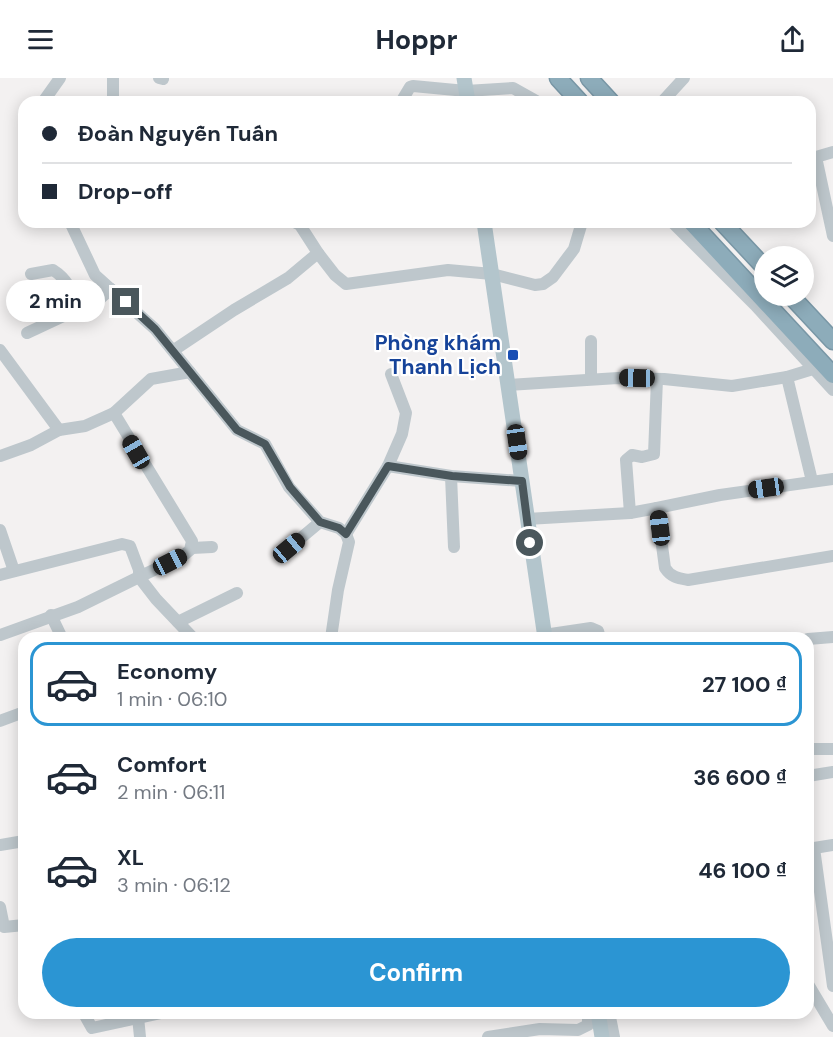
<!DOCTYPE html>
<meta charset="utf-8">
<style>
:root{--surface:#fff;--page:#f2f2f3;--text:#1f2937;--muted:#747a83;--line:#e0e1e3;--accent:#2b95d3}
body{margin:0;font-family:"DM Sans",sans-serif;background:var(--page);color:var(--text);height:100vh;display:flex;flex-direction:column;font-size:22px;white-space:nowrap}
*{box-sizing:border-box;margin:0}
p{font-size:20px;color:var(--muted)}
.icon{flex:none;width:33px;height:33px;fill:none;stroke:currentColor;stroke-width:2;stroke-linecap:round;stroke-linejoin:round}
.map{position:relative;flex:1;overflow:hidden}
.side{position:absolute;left:18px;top:554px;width:796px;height:387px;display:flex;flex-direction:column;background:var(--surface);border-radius:18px;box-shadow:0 3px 15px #0003}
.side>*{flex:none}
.banner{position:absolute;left:18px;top:18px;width:798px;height:132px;border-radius:18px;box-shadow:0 3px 15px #0003;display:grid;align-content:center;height:132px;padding:0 24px;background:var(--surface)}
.controls{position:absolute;left:754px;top:168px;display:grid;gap:12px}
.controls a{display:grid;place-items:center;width:60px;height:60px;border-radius:50%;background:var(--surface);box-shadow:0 3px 15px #0003;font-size:30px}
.end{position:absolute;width:27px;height:27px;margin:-14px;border:8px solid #4a575c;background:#fff;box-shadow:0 0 0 3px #fff}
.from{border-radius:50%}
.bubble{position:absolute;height:42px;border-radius:21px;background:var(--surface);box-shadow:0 3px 15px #0003;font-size:20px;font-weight:700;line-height:42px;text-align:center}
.car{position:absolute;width:18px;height:36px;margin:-18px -9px;border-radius:8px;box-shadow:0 0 4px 2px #0007;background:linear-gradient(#222 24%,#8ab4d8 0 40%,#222 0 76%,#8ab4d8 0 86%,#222 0)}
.banner b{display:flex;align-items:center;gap:21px;height:57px;font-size:22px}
.banner b+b{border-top:2px solid var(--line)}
.banner i{width:15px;height:15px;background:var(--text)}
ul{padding:10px 0 0;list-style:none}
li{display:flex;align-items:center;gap:18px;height:84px;margin:0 12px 9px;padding:0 12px;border:3px solid transparent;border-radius:18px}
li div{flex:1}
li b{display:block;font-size:22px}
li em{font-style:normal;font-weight:700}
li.on{border-color:var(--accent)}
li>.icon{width:54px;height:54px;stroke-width:1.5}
.button{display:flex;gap:12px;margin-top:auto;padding:12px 24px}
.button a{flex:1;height:69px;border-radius:36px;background:var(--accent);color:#fff;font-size:24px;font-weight:700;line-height:69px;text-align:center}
header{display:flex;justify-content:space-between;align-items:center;height:78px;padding:0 24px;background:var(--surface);font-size:27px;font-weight:700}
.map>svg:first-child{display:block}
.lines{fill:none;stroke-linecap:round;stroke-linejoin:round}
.highway-casing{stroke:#7997a6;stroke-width:19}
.minor{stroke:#bec7cc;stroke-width:12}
.major{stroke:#b3c5cc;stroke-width:15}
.highway{stroke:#8dacba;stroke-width:16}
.route{stroke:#4a575c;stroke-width:8}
.transit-dot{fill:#1a4fb4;stroke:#fff;stroke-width:2}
.labels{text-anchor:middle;stroke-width:4.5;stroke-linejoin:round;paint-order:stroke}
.transit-label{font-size:21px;font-weight:bold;fill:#164399;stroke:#fff;text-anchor:end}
</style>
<header><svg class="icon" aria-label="menu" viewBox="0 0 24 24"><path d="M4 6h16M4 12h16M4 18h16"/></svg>Hoppr<svg class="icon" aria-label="share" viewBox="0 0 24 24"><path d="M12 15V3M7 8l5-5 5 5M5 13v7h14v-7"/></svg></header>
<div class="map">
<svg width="833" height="959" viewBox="0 0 833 959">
<rect width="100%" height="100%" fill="#f3f1f1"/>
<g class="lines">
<g class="highway-casing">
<g id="highway">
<polyline points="558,0 580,24"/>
<polyline points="589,0 611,24"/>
<polyline points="691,144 833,297"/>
<polyline points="722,144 765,190"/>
<polyline points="791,218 833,263"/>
</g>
</g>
<g class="minor">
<polyline points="113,0 113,24"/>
<polyline points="159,0 163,1"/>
<polyline points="43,24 60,0"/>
<polyline points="401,24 410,9 413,8 466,13 513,10 538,24"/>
<polyline points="662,24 684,0"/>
<polyline points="833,74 816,79 833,158"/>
<polyline points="70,144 95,197 155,251 237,352 265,366 289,409 320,444 339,450 346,456 349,464 338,512 331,560"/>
<polyline points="672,144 755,227 833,312"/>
<polyline points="318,175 335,197 346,206 448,192 492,196 535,207 543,206 553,199 574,171 582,144"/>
<path d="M 31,196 L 53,192 C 69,202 73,216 80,233"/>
<polyline points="27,255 74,233 87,232 111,211"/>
<polyline points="591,263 591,301"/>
<polyline points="0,272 59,352"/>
<polyline points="174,272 234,232 288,200 318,175 300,147 294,144"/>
<polyline points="787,299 812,403"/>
<polyline points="508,307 618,300 664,301 732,308 787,299 813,291"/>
<polyline points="0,378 31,367 59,352 85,348 114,335"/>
<polyline points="388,388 402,356 406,335 391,296"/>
<polyline points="451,398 454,469"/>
<path d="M 833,401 L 720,417 L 657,430 L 665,490 C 671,499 677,500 688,502 L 833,478"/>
<polyline points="630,435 626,382 632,377 642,379 654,376 657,301"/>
<polyline points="527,441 630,435 657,430"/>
<polyline points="0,452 14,493"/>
<polyline points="346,456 388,388 451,398 522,403"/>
<polyline points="192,470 212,469"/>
<polyline points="289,470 320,444"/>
<polyline points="0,497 122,466 130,468 139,492 139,499 183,478 190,472 192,463 114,335 151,301 190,294"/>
<polyline points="51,537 62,560"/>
<polyline points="178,544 237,515"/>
<polyline points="0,557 78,529 139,499 156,521 193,560"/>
<polyline points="544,557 591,550 598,553 600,560"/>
<polyline points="808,561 833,559"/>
<polyline points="0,643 24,634"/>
<polyline points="808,671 833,671"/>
<polyline points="808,698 833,694"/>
<polyline points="0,767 24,763"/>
<polyline points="814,770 833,908"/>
<polyline points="808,771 833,767"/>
<polyline points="0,829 4,849 24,847"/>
<polyline points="808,906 833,948"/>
<polyline points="83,934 92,950 166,934"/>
<polyline points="609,934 614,959"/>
<polyline points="138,939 140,959"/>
<polyline points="488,959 540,951 578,952 588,947 588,934"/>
</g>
<g class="major">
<polyline points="464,0 468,24"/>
<polyline points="484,144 545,560"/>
<polyline points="598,934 602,959"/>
</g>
<use href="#highway" class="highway"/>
</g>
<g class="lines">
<polyline class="route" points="126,224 155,251 237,352 265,366 290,409 320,444 339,450 346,456 388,388 452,398 522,403 530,465"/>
</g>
<rect class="transit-dot" x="507" y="271" width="12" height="12" rx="3"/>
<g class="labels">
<g class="transit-label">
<text x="501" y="272">Phòng khám<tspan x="501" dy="24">Thanh Lịch</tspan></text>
</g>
</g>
</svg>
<div class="controls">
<a><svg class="icon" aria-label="layers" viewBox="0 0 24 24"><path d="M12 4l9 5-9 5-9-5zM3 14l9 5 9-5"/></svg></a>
</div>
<i class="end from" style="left:530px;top:465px"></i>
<i class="end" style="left:126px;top:224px"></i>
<div class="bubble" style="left:6px;top:202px;width:99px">2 min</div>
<i class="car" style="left:637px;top:300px;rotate:271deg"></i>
<i class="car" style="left:517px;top:364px;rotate:172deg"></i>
<i class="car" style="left:136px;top:374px;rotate:330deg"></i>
<i class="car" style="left:766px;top:410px;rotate:262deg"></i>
<i class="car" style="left:660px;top:450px;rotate:353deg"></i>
<i class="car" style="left:289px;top:470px;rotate:50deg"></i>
<i class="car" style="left:170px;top:484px;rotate:63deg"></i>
<div class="banner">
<b><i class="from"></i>Đoàn Nguyễn Tuấn</b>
<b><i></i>Drop-off</b>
</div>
<section class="side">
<ul>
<li class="on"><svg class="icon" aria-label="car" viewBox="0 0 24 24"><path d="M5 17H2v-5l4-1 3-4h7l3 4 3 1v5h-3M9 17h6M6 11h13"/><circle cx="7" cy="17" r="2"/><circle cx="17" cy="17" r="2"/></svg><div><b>Economy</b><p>1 min · 06:10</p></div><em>27 100 ₫</em></li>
<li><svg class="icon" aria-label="car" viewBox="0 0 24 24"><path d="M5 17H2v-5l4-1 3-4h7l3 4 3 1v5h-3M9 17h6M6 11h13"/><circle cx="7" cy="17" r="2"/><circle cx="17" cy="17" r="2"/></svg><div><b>Comfort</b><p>2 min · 06:11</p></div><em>36 600 ₫</em></li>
<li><svg class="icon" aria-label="car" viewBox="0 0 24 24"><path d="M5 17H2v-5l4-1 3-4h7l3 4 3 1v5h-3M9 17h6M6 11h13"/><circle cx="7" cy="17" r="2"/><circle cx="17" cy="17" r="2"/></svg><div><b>XL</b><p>3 min · 06:12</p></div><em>46 100 ₫</em></li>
</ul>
<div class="button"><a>Confirm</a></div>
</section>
</div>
